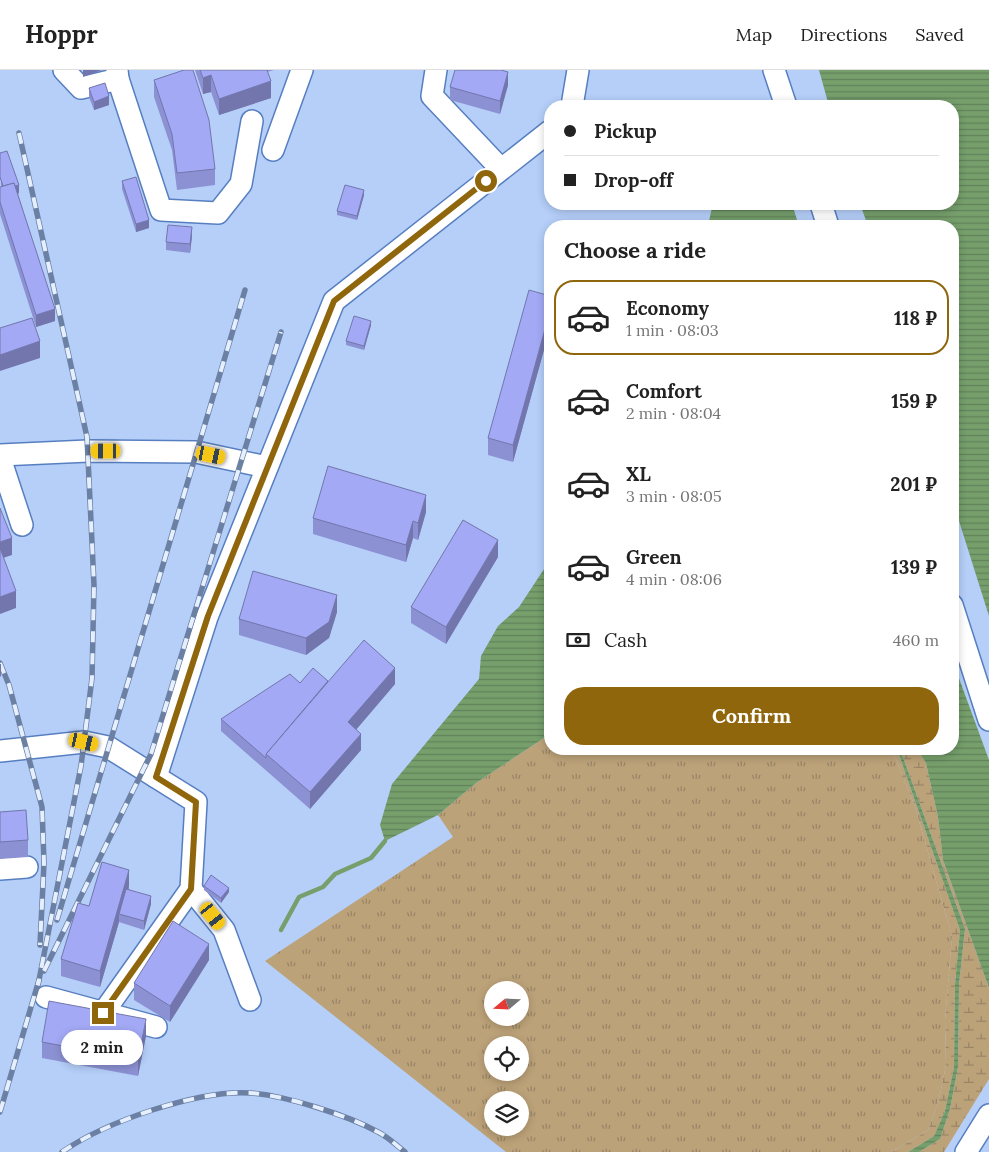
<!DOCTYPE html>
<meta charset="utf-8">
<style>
:root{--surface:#fff;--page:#f2f2f2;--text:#222;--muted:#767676;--line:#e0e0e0;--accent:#8f660b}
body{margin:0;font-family:Lora,serif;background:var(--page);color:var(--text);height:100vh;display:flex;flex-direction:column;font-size:19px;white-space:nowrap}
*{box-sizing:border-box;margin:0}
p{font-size:16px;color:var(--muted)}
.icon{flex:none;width:28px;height:28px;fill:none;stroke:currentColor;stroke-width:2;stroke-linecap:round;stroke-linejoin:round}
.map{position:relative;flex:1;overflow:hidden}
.details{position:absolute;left:544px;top:150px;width:415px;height:535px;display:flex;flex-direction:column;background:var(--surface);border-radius:20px;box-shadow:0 2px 8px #0003}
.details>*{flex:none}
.top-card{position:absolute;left:544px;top:30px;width:415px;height:110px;border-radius:20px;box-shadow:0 2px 8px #0003;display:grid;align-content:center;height:110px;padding:0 20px;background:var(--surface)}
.needle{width:32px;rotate:251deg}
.tools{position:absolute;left:484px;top:911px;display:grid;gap:10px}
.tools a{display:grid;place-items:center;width:45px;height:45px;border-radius:50%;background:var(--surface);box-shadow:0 2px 8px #0003;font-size:25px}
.end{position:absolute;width:22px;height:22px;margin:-11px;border:6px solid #8f660b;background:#fff;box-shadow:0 0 0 2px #fff}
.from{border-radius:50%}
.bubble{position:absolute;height:35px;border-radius:18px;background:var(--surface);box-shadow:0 2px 8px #0003;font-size:16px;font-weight:800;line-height:35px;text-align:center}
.car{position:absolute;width:15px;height:30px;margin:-15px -8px;border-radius:6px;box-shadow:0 0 4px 1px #0007;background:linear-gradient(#f5c518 24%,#345 0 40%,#f5c518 0 76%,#345 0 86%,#f5c518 0)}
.top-card b{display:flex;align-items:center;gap:18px;height:48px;font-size:19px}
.top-card b+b{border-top:1px solid var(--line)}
.top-card i{width:12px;height:12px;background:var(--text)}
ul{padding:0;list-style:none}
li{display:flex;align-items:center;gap:15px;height:75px;margin:0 10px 8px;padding:0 10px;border:2px solid transparent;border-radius:20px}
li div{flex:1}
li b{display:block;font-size:19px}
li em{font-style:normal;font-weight:800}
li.selected{border-color:var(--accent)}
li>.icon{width:45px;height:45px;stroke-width:1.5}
h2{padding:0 20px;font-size:22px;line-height:60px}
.pay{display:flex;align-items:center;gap:12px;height:55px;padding:0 20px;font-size:19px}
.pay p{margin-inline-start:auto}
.cta{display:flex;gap:10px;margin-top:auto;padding:10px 20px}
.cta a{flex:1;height:58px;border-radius:20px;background:var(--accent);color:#fff;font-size:20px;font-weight:800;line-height:58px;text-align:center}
header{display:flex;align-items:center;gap:30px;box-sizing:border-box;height:70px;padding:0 25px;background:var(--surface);border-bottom:1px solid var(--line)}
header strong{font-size:24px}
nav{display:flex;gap:28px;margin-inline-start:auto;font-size:18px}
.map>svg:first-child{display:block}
.grass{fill:url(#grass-tufts);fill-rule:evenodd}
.wetland{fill:url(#wetland-marsh)}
.water{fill:url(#water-rules)}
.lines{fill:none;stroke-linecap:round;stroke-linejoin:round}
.stream{stroke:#769f6c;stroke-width:4.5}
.minor-casing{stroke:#577fc0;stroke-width:24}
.minor{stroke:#fff;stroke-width:21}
.rail-casing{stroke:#6b80a3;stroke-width:5.5}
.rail{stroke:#e6effd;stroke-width:4;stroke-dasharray:11;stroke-linecap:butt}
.wall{fill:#8c91d3}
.shaded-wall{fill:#7276ac}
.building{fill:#a3a9f5;stroke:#7276ac}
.route{stroke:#8f660b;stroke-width:6}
</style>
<header>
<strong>Hoppr</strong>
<nav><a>Map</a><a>Directions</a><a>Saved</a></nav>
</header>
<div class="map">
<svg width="989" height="1082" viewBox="0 0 989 1082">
<defs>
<pattern id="grass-tufts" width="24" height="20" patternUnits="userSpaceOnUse" patternTransform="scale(1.25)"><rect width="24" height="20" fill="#bca279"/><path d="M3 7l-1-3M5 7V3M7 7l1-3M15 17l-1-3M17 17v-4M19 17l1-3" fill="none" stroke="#988465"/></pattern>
<pattern id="wetland-marsh" width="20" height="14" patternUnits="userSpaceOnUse" patternTransform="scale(1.25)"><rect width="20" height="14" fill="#bca279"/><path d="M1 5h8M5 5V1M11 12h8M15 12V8" fill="none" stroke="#988465"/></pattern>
<pattern id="water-rules" width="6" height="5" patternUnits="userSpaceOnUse" patternTransform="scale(1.25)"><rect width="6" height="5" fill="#769f6c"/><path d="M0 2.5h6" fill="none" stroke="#60815a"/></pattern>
</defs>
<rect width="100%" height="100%" fill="#b5cff9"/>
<path class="grass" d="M 550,664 L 550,679 L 892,679 L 915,737 L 952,866 L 945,950 L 946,995 L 938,1034 L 928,1060 L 892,1082 L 506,1082 L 265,891 L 453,767 L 438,745 L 476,713 ZM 492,920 L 520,920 L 520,948 L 492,948 ZM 492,975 L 520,975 L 520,1002 L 492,1002 ZM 492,1030 L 520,1030 L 520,1058 L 492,1058 Z"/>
<g class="wetland">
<polygon points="892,679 897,679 960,860 955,914 954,997 945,1041 934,1066 908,1082 892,1082 928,1060 938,1034 946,995 945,950 952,866 915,737"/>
<polygon points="900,679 917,679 926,693 938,747 943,790 989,918 989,1009 944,1082 919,1082 940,1069 950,1039 958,997 959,914 965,859"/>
</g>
<g class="water">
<polygon points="819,0 989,0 989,546 953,432 952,156 868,156 860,134 952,134 952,36 829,36"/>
<polygon points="716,134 792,134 799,156 708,156 712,137"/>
<polygon points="550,490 550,664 476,713 438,745 385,771 380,755 392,714 479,609 481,586 498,556 519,537"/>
<polygon points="953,592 989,690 989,918 943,790 938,747 926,693 917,679 952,679"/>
<polygon points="897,679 900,679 965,859 959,914 958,997 950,1039 940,1069 919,1082 908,1082 934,1066 945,1041 954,997 955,914 960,860"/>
</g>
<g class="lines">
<polyline class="stream" points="281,860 299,827 323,817 335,804 371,788 385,771"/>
<g class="minor-casing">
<g id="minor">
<polyline points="64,0 81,18 118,9 117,0"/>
<polyline points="436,0 432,26 501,99"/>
<polyline points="774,0 786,36"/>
<polyline points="118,9 161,140 218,143 241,114 252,51"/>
<polyline points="572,36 578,0"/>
<polyline points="273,80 302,0"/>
<polyline points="821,134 828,156"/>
<polyline points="0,385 88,381 196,382 267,397"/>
<polyline points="0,388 22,455"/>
<polyline points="952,535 989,650"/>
<polyline points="0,681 84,672 108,677 196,732 191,819 103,943"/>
<polyline points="156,707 207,547 334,231 550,61"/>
<polyline points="0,799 27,797"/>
<polyline points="191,819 224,860 250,930"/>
<polyline points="46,927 156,957"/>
<polyline points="966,1082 989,1045"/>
</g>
</g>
<use href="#minor" class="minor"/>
<g class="rail-casing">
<g id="rail">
<polyline points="19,63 87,367 94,515 92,608 81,696 38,915"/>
<polyline points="0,593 9,615 42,737 44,793 40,875"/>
<polyline points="57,850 245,220"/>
<polyline points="44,901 151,684 281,262"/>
<polyline points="0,1042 39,910"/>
<path d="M 62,1082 C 105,1052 199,1019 251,1023 C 287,1026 347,1045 378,1062 C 388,1067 396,1075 405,1082"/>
</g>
</g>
<use href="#rail" class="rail"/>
</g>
<g class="wall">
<polygon points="195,0 274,0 267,2 271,28 219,45 211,22 203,24"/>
<polygon points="154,10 215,99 215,115 177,120 172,80 154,27"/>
<polygon points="508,15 500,44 450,30 450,17"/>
<polygon points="89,18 109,35 94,40 89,27"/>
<polygon points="0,83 19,123 18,124 55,251 36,257 0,144 0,117 1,117"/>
<polygon points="122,111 149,158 136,162 122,119"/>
<polygon points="364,125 357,150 337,145 337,141"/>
<polygon points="192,166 190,183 166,180 166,172"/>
<polygon points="550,226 550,258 513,392 488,385 488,368"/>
<polygon points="371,255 364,280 346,275 346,271"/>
<polygon points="426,442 418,470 413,468 406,492 313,464 313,448"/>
<polygon points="498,487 446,574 411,553 411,537"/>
<polygon points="337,542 329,568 306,585 239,565 239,549"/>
<polygon points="328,611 395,614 356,660 361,680 310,739 221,661 221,649 300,613"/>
<polygon points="0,742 28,770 28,787 0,789"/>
<polygon points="129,816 129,819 151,834 144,860 119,852 100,917 61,906 61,889 89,836"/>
<polygon points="204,816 229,822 221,833 204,820"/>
<polygon points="209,890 170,952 134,930 134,913"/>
<polygon points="146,966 138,1006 42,988 42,972"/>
</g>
<g class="shaded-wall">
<polygon points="83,0 102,0 83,7"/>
<polygon points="508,2 508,15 500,44 500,31"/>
<polygon points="211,5 211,22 203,24 203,8"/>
<polygon points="271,11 271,28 219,45 219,29"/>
<polygon points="109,26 109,35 94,40 94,32"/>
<polygon points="19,115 19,123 4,128 4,120"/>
<polygon points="364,120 364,125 357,150 357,146"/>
<polygon points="149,150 149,158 136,162 136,154"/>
<polygon points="192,157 192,166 190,183 190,174"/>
<polygon points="55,239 55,251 36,257 36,245"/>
<polygon points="550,241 550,258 513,392 513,375"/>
<polygon points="371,251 371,255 364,280 364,276"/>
<polygon points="40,271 40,288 0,301 0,285"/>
<polygon points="426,425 426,442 418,470 418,453"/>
<polygon points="413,451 413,468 406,492 406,475"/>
<polygon points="12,468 12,485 0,489 0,472"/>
<polygon points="498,470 498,487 446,574 446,557"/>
<polygon points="16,521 16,538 0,544 0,527"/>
<polygon points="337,525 337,542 329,568 306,585 306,568"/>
<polygon points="0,594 1,594 1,606 0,607"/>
<polygon points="395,598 395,614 348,669 348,652"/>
<polygon points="361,664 361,680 310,739 310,722"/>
<polygon points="129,800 129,816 121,844 119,844 119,852 100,917 100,901"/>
<polygon points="229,818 229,822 221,833 221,828"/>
<polygon points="151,826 151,834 144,860 144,851"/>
<polygon points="209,874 209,890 170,952 170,936"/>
<polygon points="146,949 146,966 138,1006 138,990"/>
</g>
<g class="building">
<polygon points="184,0 193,0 209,50 215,99 177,103 172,64 154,10"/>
<polygon points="200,0 267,0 271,11 219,29 211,5 203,8"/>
<polygon points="455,0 501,0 508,2 500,31 450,17"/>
<polygon points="105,13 109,26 94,32 89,18"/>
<polygon points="7,81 19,115 15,116 14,113 3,116 0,107 0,83"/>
<polygon points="136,107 149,150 136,154 122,111"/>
<polygon points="14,113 55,239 36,245 0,132 0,117"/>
<polygon points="345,115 364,120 357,146 337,141"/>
<polygon points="168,155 192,157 190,174 166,172"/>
<polygon points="529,220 550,226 550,241 513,375 488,368"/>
<polygon points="354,246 371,251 364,276 346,271"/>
<polygon points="32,248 40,271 0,285 0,258"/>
<polygon points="328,396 426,425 418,453 413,451 406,475 313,448"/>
<polygon points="0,438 12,468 0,472"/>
<polygon points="463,450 498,470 446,557 411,537"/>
<polygon points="0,478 16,521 0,527"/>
<polygon points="253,501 337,525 329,552 306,568 239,549"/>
<polygon points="364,570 395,598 348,652 361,664 310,722 266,684"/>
<polygon points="313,598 328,611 266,684 266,688 221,649 290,604 300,613"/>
<polygon points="26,740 28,770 0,772 0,742"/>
<polygon points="102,792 129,800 100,901 61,889 78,833 89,836"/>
<polygon points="211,805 229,818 221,828 204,816"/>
<polygon points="126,819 151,826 144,851 119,844"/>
<polygon points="173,851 209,874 170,936 134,913"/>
<polygon points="49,931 146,949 138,990 42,972"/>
</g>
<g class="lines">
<polyline class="route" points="103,943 191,819 196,732 156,707 208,546 334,231 486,111"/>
</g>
</svg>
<div class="tools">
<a><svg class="needle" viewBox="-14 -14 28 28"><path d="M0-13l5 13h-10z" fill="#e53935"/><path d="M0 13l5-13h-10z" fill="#767676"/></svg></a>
<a><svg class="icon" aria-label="locate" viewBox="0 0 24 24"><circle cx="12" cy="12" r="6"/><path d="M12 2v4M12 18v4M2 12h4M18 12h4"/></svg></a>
<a><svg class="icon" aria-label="layers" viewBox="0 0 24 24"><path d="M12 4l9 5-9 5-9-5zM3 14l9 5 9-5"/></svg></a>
</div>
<i class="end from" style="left:486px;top:111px"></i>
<i class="end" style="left:103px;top:943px"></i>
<div class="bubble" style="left:61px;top:960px;width:82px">2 min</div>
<i class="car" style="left:106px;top:381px;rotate:270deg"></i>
<i class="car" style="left:211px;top:385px;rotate:102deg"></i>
<i class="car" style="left:84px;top:672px;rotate:103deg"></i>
<i class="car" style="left:213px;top:846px;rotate:141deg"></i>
<div class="top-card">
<b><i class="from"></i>Pickup</b>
<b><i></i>Drop-off</b>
</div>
<section class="details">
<h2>Choose a ride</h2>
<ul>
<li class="selected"><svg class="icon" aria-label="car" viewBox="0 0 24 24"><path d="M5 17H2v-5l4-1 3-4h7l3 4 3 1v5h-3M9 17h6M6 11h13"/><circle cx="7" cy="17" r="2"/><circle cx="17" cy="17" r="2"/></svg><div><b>Economy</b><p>1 min · 08:03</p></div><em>118 ₽</em></li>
<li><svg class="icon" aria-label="car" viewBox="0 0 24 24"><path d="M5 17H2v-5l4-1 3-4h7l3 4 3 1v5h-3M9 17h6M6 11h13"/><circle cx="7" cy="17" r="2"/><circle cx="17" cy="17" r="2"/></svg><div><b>Comfort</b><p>2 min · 08:04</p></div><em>159 ₽</em></li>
<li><svg class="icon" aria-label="car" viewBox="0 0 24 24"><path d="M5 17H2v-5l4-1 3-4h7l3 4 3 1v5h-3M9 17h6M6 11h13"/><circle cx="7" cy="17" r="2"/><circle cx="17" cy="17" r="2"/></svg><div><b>XL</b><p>3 min · 08:05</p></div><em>201 ₽</em></li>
<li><svg class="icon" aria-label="car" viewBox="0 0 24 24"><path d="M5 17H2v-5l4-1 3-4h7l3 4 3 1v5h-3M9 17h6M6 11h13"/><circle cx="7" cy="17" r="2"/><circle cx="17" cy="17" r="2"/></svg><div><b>Green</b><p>4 min · 08:06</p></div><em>139 ₽</em></li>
</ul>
<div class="pay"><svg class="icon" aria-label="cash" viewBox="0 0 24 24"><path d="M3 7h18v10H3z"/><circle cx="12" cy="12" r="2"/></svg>Cash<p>460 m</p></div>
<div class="cta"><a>Confirm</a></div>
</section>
</div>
